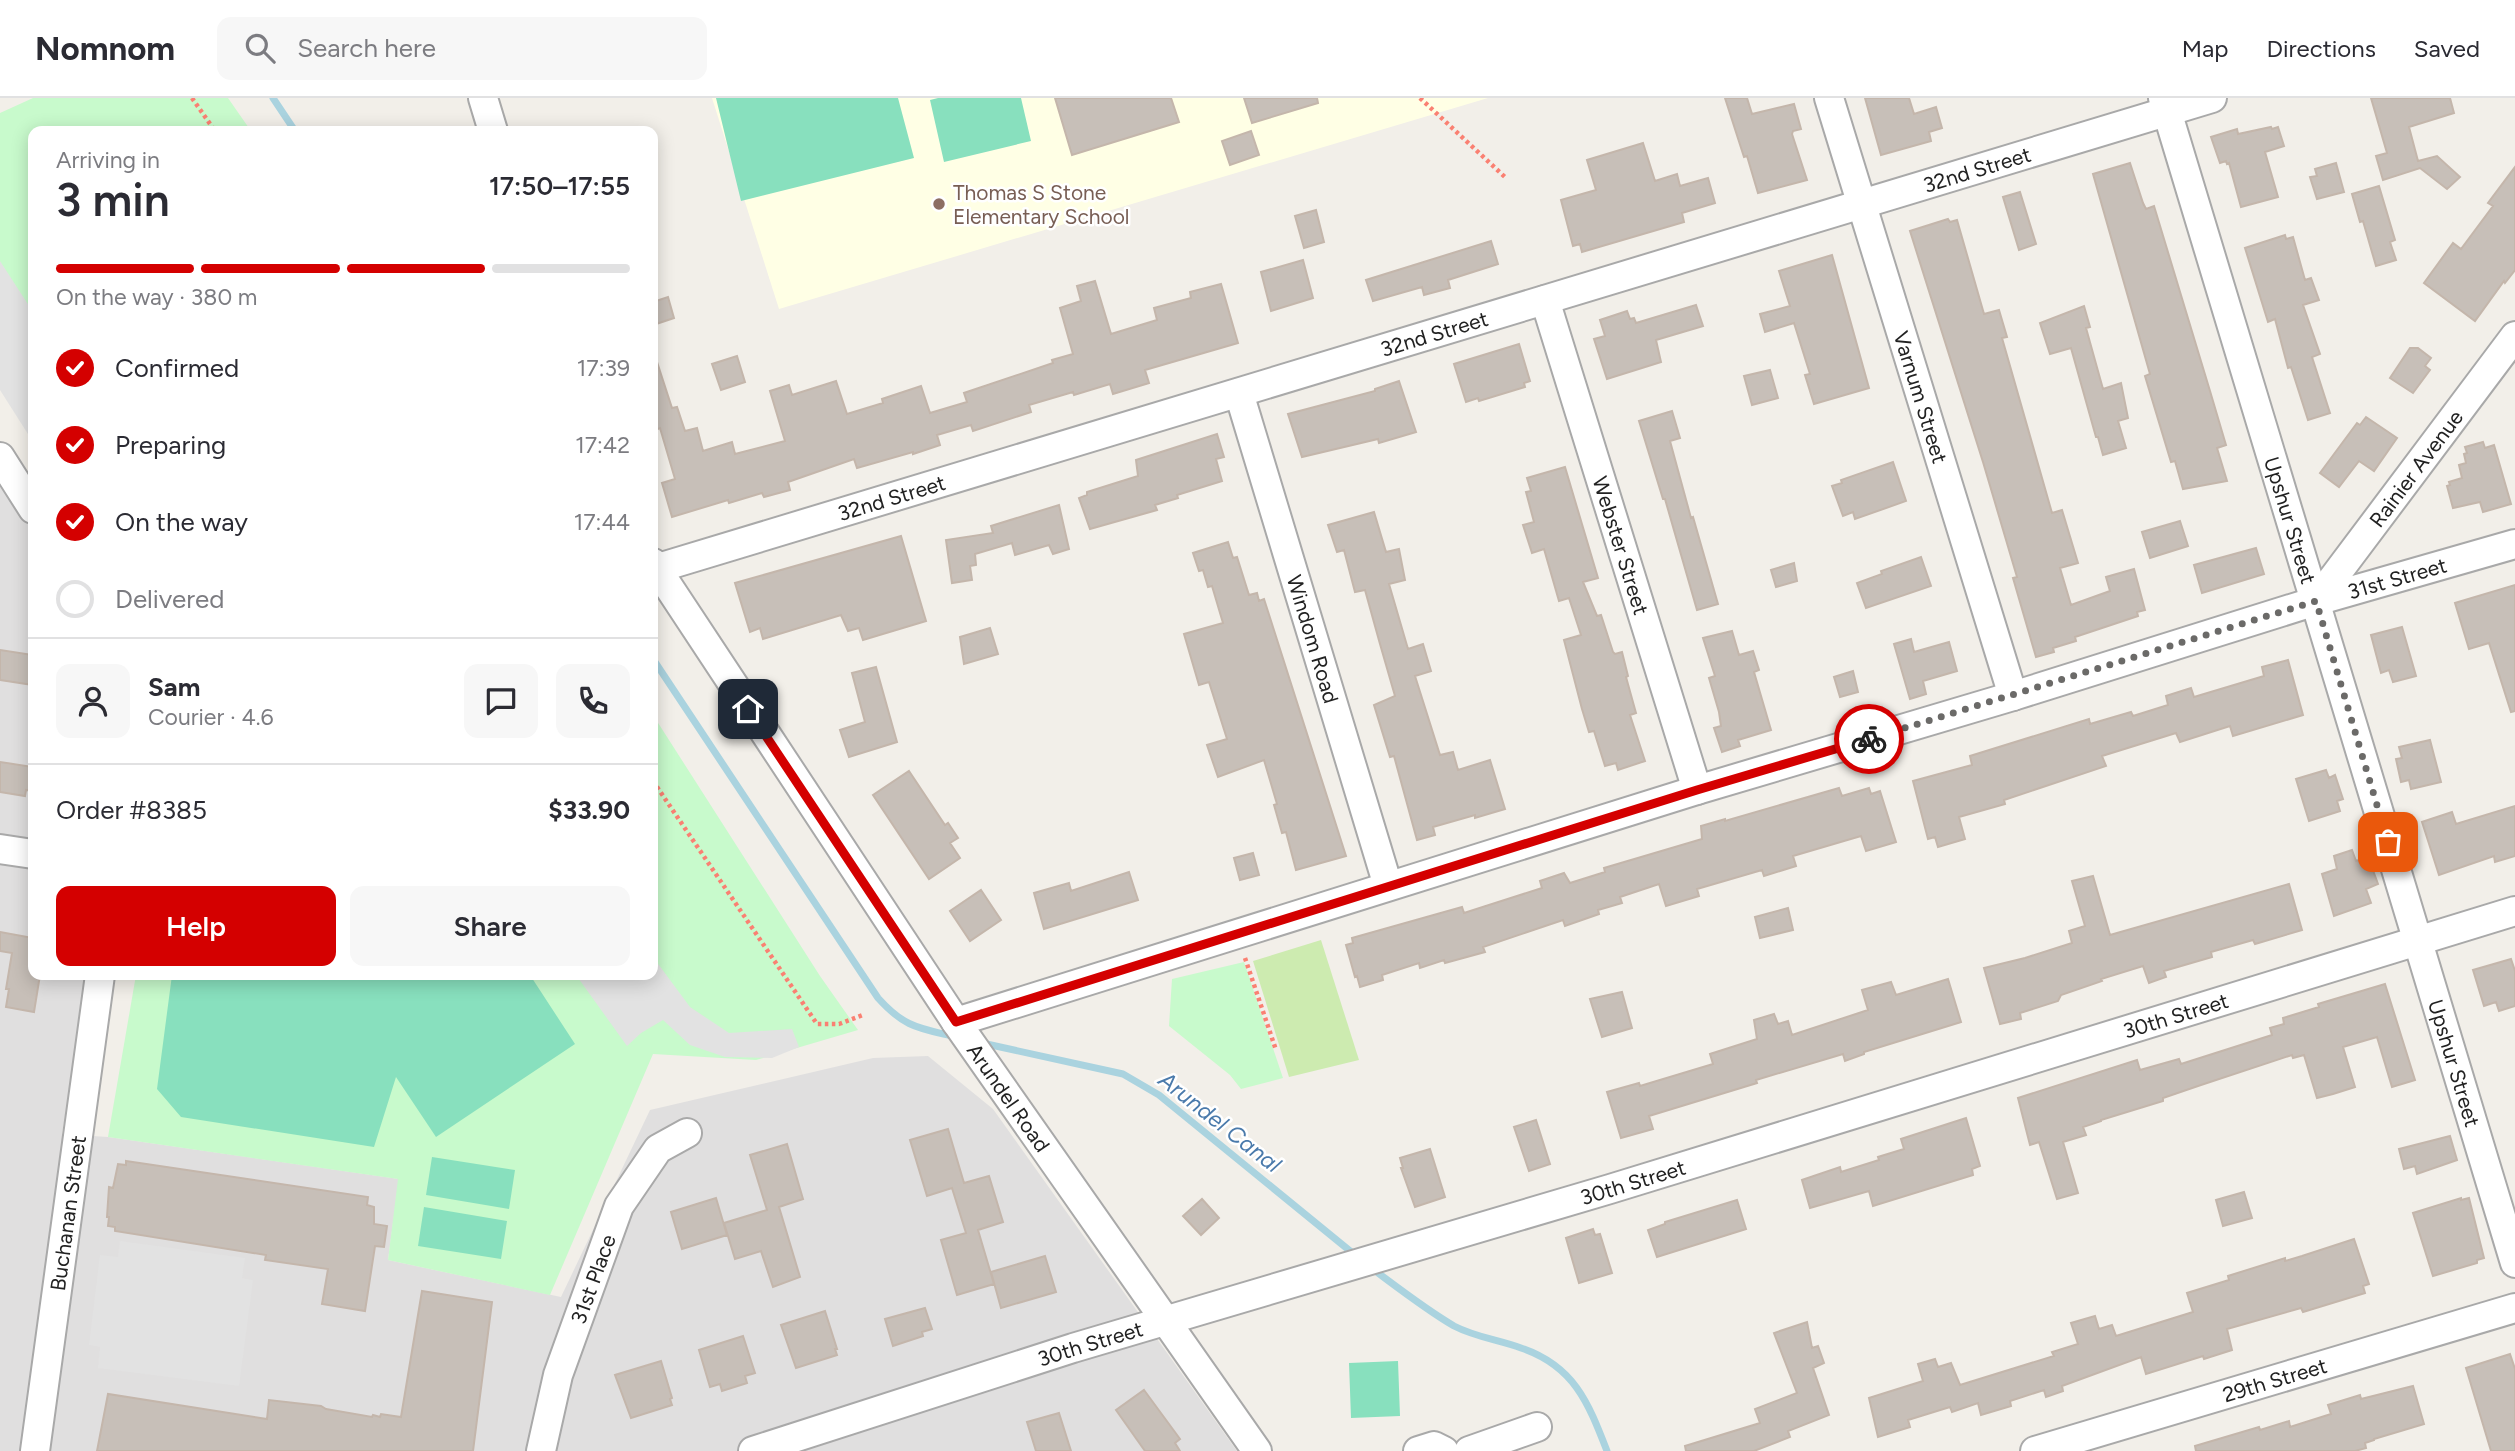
<!DOCTYPE html>
<meta charset="utf-8">
<style>
body{margin:0;font-family:Figtree,sans-serif;background:#f7f7f7;color:#2b2b33;height:100vh;display:flex;flex-direction:column;font-size:26px;white-space:nowrap}
*{box-sizing:border-box;margin:0}
p{font-size:23px;color:#7c7c81}
.icon{flex:none;width:38px;height:38px;fill:none;stroke:currentColor;stroke-width:2;stroke-linecap:round;stroke-linejoin:round}
.map{position:relative;flex:1;overflow:hidden}
.drawer{position:absolute;left:28px;top:28px;width:630px;height:854px;display:flex;flex-direction:column;background:#fff;border-radius:14px;box-shadow:0 4px 18px #0003}
.drawer>*{flex:none}
.pin{position:absolute;display:grid;place-items:center;width:60px;height:60px;color:#fff;margin:-30px;border-radius:14px;box-shadow:0 4px 10px #0006}
.courier{position:absolute;display:grid;place-items:center;width:70px;height:70px;margin:-35px;border:5px solid #d40000;border-radius:50%;background:#fff;color:#222;box-shadow:0 2px 9px #0007}
.overview em{font-style:normal;font-weight:600}
.overview div{display:flex;flex-direction:column-reverse}
.overview{display:flex;align-items:center;justify-content:space-between;height:119px;padding:0 28px}
h1{font-size:46px;font-weight:600;line-height:52px}
.bar{display:grid;grid-template-columns:repeat(4,1fr);gap:10px 7px;align-content:center;height:84px;padding:0 28px}
.bar i{height:9px;border-radius:5px;background:#e1e1e2}
.bar .selected{background:#d40000}
.bar p{grid-column:span 4}
.line{display:flex;align-items:center;gap:18px;padding:0 28px;border-top:2px solid #e1e1e2}
.line div{flex:1}
.round{display:grid;place-items:center;flex:none;width:74px;height:74px;border-radius:14px;background:#f7f7f7}
ol{padding:0 28px;list-style:none}
li{display:flex;align-items:center;gap:21px;height:77px}
li p{margin-inline-start:auto}
li .icon{padding:7px;border-radius:50%;background:#d40000;color:#fff;stroke-width:4}
li:last-child{color:#7c7c81}
li i{width:38px;height:38px;border:4px solid #e1e1e2;border-radius:50%}
.button{display:flex;gap:14px;margin-top:auto;padding:14px 28px}
.button a{flex:1;height:80px;border-radius:14px;background:#d40000;color:#fff;font-size:28px;font-weight:600;line-height:80px;text-align:center}
.button a+a{background:#f7f7f7;color:#2b2b33}
header{display:flex;align-items:center;gap:42px;box-sizing:border-box;height:98px;padding:0 35px;background:#fff;border-bottom:2px solid #e1e1e2}
header strong{font-size:33px}
nav{display:flex;gap:38px;margin-inline-start:auto;font-size:24px}
.search{width:490px;height:63px;background:#f7f7f7;display:flex;align-items:center;gap:18px;box-sizing:border-box;padding:0 24px;border-radius:14px;color:#7c7c81;font-size:26px}
.map>svg:first-child{display:block}
</style>
<header>
<strong>Nomnom</strong>
<div class="search"><svg class="icon" aria-label="search" viewBox="0 0 24 24"><circle cx="10" cy="10" r="6"/><path d="M15 15l6 6"/></svg>Search here</div>
<nav><a>Map</a><a>Directions</a><a>Saved</a></nav>
</header>
<div class="map">
<svg width="2515" height="1353" viewBox="0 0 2515 1353">
<rect width="100%" height="100%" fill="#f2efe9"/>
<path fill="#e0dfdf" d="M0,374L33,427V877H88L62,1036L108,1039L399,1081L388,1162L561,1199L650,1012L873,960L928,958L993,1011L1237,1353H0Z"/>
<path fill="#ffffe5" d="M712,0H1488L779,211Z"/>
<path fill="#cdebb0" d="M1321,842L1359,962L1289,979L1253,863Z"/>
<path fill="#c8facc" d="M33,0H228L251,33H33V331L0,277V15Z
M653,617L820,878L858,932L756,962L653,956L550,1197L388,1162L398,1081L108,1039L136,877H653Z
M1244,864L1283,980L1241,991L1230,977L1169,928L1172,881Z"/>
<path fill="#88e0be" d="M716,0H898L914,60L741,103Z
M938,0H1021L1031,43L944,64L930,2Z
M172,877H530L575,946L436,1039L396,979L374,1049L181,1019L157,991Z
M432,1059L515,1072L509,1111L426,1097Z
M424,1109L507,1123L501,1161L418,1148Z
M1398,1263L1400,1318L1351,1320L1349,1265Z"/>
<path fill="#e2e2e2" d="M0,163L33,214V344L0,292Z
M653,859L690,909L729,935L792,931L799,949L772,960L725,959L690,947L663,922L641,935L627,948L576,877H653Z
M120,1143L245,1160L242,1180L253,1182L239,1288L98,1270L100,1249L89,1247L100,1157L118,1159Z"/>
<g fill="none" stroke-linecap="round" stroke-linejoin="round">
<path stroke="#aad3df" stroke-width="7" d="M273,0L295,33
M653,561L878,900C905,930 919,930 956,939
M982,945L1123,976L1159,997L1355,1157
M1370,1169C1397,1189 1425,1211 1454,1228C1475,1239 1499,1242 1521,1250C1574,1268 1588,1304 1607,1353"/>
</g>
<path fill="#c7bfb8" stroke="#c4b6ab" stroke-width="2" d="M1055,0H1171L1179,24L1072,57Z
M1244,0H1317L1318,5L1252,25Z
M1725,0H1747L1752,16L1794,6L1801,31L1793,33L1792,36L1807,82L1758,95L1747,58L1744,59Z
M1865,0H1909L1914,16L1936,9L1942,30L1929,34L1931,43L1881,57Z
M2371,0H2450L2454,15L2409,29L2418,63L2437,58L2460,79L2447,91L2420,70L2383,82L2376,58L2387,55Z
M2271,29L2272,31L2278,29L2284,48L2265,54L2278,99L2241,109L2229,65L2227,66L2226,63L2220,65L2211,39L2237,31L2238,36Z
M1251,33L1259,57L1230,67L1222,43Z
M1643,45L1655,83L1677,76L1680,88L1708,80L1715,105L1682,115L1684,124L1582,154L1580,146L1573,148L1561,102L1596,92L1587,62Z
M2130,65L2143,105L2146,111L2154,108L2210,293L2226,347L2217,350L2227,383L2183,391L2175,363L2171,364L2145,278L2150,276L2093,76Z
M2336,65L2344,94L2317,101L2310,79L2317,78L2315,71Z
M2515,69V172L2505,185L2504,183L2475,223L2424,185L2453,145L2461,151L2493,108L2488,105Z
M2379,88L2395,142L2390,144L2396,162L2376,168L2363,123L2360,124L2352,96Z
M2020,94L2036,146L2019,152L2003,99Z
M1316,112L1324,144L1304,150L1295,118Z
M1948,121L1950,124L1957,122L1984,216L1999,212L2007,239L2002,240L2052,415L2062,412L2078,465L2060,470L2071,507L2110,493L2106,479L2134,471L2145,512L2137,514L2138,518L2075,539L2076,543L2053,550L2054,554L2036,559L2013,480L2017,479L1983,364L1910,133Z
M2285,137L2286,141L2293,139L2305,182L2311,180L2319,202L2303,207L2320,256L2312,259L2330,315L2308,322L2291,269L2288,270L2275,221L2268,224L2245,150Z
M1491,143L1498,166L1448,182L1450,190L1424,197L1422,189L1373,203L1366,182Z
M1832,157L1869,290L1814,306L1805,277L1810,276L1794,225L1765,234L1760,216L1790,208L1779,173Z
M1303,162L1313,200L1271,213L1261,174Z
M1095,183L1111,236L1157,222L1154,210L1191,200L1190,194L1221,186L1238,245L1145,272L1149,285L1113,296L1110,286L1074,297L1073,294L1029,307L1031,314L973,333L971,327L937,337L940,347L913,356V354L857,370L854,361L788,384L790,392L764,399L762,395L729,405L728,402L672,419L662,385L675,381L660,330L653,333V265L657,264L672,310L677,309L685,333L697,330L703,353L732,344L735,356L785,343L770,293L789,287L792,297L836,283L847,316L883,305L882,301L921,288L930,315L967,304L964,295L1053,265L1052,262L1073,256L1060,210L1081,203L1077,188Z
M668,199L674,220L653,227V204Z
M1696,207L1703,228L1656,242L1661,264L1607,281L1594,241L1605,238L1600,222L1627,213L1630,221L1634,220L1636,225Z
M2084,208L2090,229L2086,230L2103,291L2121,285L2128,320L2118,323L2126,350L2103,357L2098,339H2096L2071,250L2050,256L2040,225Z
M1519,246L1530,283L1524,285L1525,289L1479,303L1478,300L1466,304L1454,266Z
M2410,250H2418L2431,260L2425,268L2430,272L2413,295L2390,280Z
M737,258L745,284L721,292L712,266Z
M1770,272L1778,300L1752,307L1744,278Z
M1399,283L1416,334L1379,345L1378,341L1302,359L1288,316L1375,293V291Z
M1672,313L1680,340L1670,343L1691,420L1693,419L1718,506L1697,512L1665,401H1663L1639,323Z
M2366,319L2397,340L2374,373L2359,363L2339,389L2320,375L2357,325L2360,327Z
M1217,336L1224,359L1216,361L1222,383L1177,397L1178,400L1155,407L1157,412L1090,431L1079,400L1087,397V394L1138,378L1136,362Z
M2483,344L2485,350L2494,347L2511,406L2483,414L2480,404L2453,410L2447,388L2450,387L2449,384L2462,380L2459,367L2466,365L2464,356L2467,355L2465,349Z
M1893,364L1906,403L1855,421L1853,414L1843,418L1832,388L1842,385L1841,382Z
M1565,369L1598,480L1583,484L1597,518L1601,517L1613,554L1615,556L1622,554L1628,578L1626,579L1636,615L1630,617L1645,663L1618,672L1616,665L1605,668L1594,633L1589,634L1582,611L1564,542L1581,537L1569,500L1559,503L1544,451L1532,455L1523,427L1534,424L1526,394L1531,393L1527,380Z
M1059,407L1069,451L1053,456L1049,447L1015,457L1012,445L975,456L976,467L970,468L972,482L952,485L946,442L993,435L991,428Z
M1374,414L1386,454L1399,451L1405,482L1389,486L1408,551L1423,546L1431,573L1415,578L1440,657L1453,654L1458,672L1490,662L1505,711L1475,720V717L1433,729L1435,737L1417,742L1394,658L1390,659L1374,607L1395,598L1380,546L1365,492L1355,494L1344,452L1337,454L1328,427Z
M2180,423L2188,448L2150,460L2142,434Z
M901,438L926,523L863,542L859,530L848,533L841,517L763,541L760,530L750,534L735,485Z
M1228,444L1233,460L1237,459L1249,497L1257,495L1259,503L1264,501L1346,758L1296,772L1286,734L1282,735L1274,707L1277,706L1264,662L1218,679L1207,647L1227,641L1209,584L1199,587L1184,536L1223,525L1212,488L1208,489L1203,472L1199,473L1193,455Z
M2256,450L2264,476L2202,495L2194,467Z
M1921,459L1931,488L1866,510L1857,485L1882,476L1881,473Z
M1794,465L1797,483L1776,489L1771,472Z
M2515,487V613L2511,614L2489,545L2469,551L2455,505Z
M2402,529L2416,578L2393,584L2389,572L2381,575L2371,537Z
M990,530L998,556L964,566L960,539Z
M1732,533L1739,557L1753,553L1759,572L1754,574L1771,632L1738,642L1740,648L1722,654L1714,630L1721,628L1719,614L1709,580L1715,578L1703,540Z
M1911,541L1914,554L1949,544L1957,573L1923,583L1926,596L1910,601L1894,546Z
M0,552L33,557V587L0,582Z
M2288,562L2303,617L2233,638L2230,628L2180,644L2176,635L2102,658L2106,668L2004,702L2005,706L1959,719L1965,741L1938,749L1935,739L1928,741L1913,683L1972,667L1970,658L2089,621L2090,626L2131,614L2133,618L2168,607L2166,598L2191,590L2194,599L2264,578L2262,569Z
M876,569L897,644L849,659L840,632L865,624L852,575Z
M1853,573L1858,594L1840,599L1834,579Z
M2430,642L2441,684L2411,691L2409,682L2401,684L2396,661L2402,660L2399,649Z
M0,664L33,669V693L26,692L25,698L0,694Z
M2326,672L2329,680L2335,677L2343,701L2337,703L2340,713L2309,723L2296,681Z
M909,673L945,727L948,725L958,740L950,745L960,760L929,781L873,697Z
M1839,690L1842,698L1869,690L1871,696L1880,693L1896,744L1866,753L1861,738L1793,758L1796,768L1764,778L1762,772L1697,791L1699,798L1666,808L1659,786L1620,799L1622,805L1598,812L1599,816L1565,828L1563,822L1483,849L1485,854L1445,865L1444,862L1420,870L1419,865L1382,877L1383,882L1360,889L1357,878L1355,879L1346,847L1353,845L1352,840L1462,809L1464,815L1542,790L1540,783L1564,775L1570,785L1605,774L1604,770L1702,741L1701,728L1725,721V723Z
M2515,708V758L2495,764L2494,758L2439,777L2422,724L2452,714L2456,726Z
M2352,752L2356,763L2368,759L2378,786L2366,791L2371,805L2334,818L2322,776L2337,771L2334,758Z
M1253,755L1259,777L1240,782L1234,760Z
M1129,774L1138,802L1044,831L1034,795L1069,785L1071,793Z
M2093,778L2110,837L2289,786L2302,832L2255,846L2253,842L2211,854L2212,859L2164,873L2166,879L2149,885L2143,868L2101,881L2102,883L2061,897L2058,903L2020,915L2021,921L2000,926L1984,870L2025,860L2072,845L2069,833L2085,828L2072,783Z
M981,792L1001,822L970,843L950,813Z
M1788,810L1793,832L1760,840L1755,819Z
M0,834L33,840V877H40L34,914L6,909L9,891H6L12,855L0,853Z
M2511,861L2515,873V908L2499,913L2496,904L2484,908L2473,872Z
M1948,881L1961,924L1864,954V956L1845,963L1843,956L1756,982L1757,985L1649,1018L1653,1031L1621,1040L1607,994L1639,985L1640,988L1713,966L1710,956L1757,941L1754,922L1774,916L1778,926L1788,923L1792,937L1868,912L1862,892L1891,884L1896,897Z
M2385,886L2415,982L2392,989L2377,939L2343,949L2355,989L2333,996L2317,1000L2304,957L2293,960L2292,957L2201,987L2163,1000V1003L2101,1022V1023L2083,1029L2086,1037L2063,1044L2078,1095L2057,1101L2039,1044L2030,1047L2018,1000L2137,962L2140,972L2179,961L2181,966L2272,937L2270,930L2284,926L2283,920L2319,909L2318,906Z
M1622,894L1632,930L1602,939L1590,901Z
M1966,1020L1980,1068L1972,1071L1973,1077L1873,1108L1869,1093L1810,1110L1802,1082L1840,1069L1841,1074L1879,1062L1878,1059L1904,1051L1901,1041Z
M1536,1022L1550,1066L1529,1073L1514,1029Z
M948,1031L964,1085L989,1078L1003,1124L978,1132L994,1186L957,1197L941,1142L966,1135L952,1090L927,1098L910,1042Z
M2450,1038L2457,1062L2417,1076L2415,1068L2404,1071L2399,1051Z
M787,1046L803,1101L779,1109L800,1179L773,1189L761,1153L735,1161L724,1125L767,1112L750,1057Z
M1430,1051L1445,1099L1415,1109L1401,1070H1403L1400,1060Z
M126,1063L368,1099L367,1107L374,1109V1126L387,1128L384,1149L375,1148L365,1213L322,1206L328,1171L265,1162L266,1157L115,1133V1129L108,1128L109,1119H107L109,1089L113,1090L118,1066L126,1067Z
M2244,1094L2252,1120L2223,1128L2216,1102Z
M716,1100L727,1137L682,1151L671,1114Z
M2461,1100V1102L2469,1100L2484,1160L2477,1162V1165L2433,1178L2413,1115Z
M1202,1101L1219,1120L1201,1137L1183,1118Z
M1737,1102L1746,1131L1657,1159L1648,1132L1665,1126V1124Z
M1593,1131L1595,1137L1600,1136L1612,1175L1579,1185L1566,1140Z
M2354,1141L2369,1186L2363,1188L2365,1195L2303,1214L2301,1210L2227,1231L2232,1252L2204,1261L2203,1258L2146,1276L2141,1259L2062,1288L2063,1293L2046,1299L2044,1292L2010,1303L2011,1308L1981,1317L1978,1305L1952,1314L1950,1309L1908,1322L1910,1329L1878,1339L1869,1300L1923,1283L1918,1266L1935,1261L1938,1269L1951,1265L1960,1287L2054,1258L2052,1254L2078,1246L2071,1225L2095,1218L2099,1231L2112,1227L2116,1238L2193,1214L2187,1195L2229,1182L2228,1178L2285,1160V1163L2302,1158Z
M1045,1158L1056,1194L1001,1210L991,1174Z
M422,1193L492,1204L473,1353H97L108,1296L267,1321L269,1302L321,1308L326,1311L372,1319L373,1317L380,1319L381,1316L401,1319Z
M925,1210L932,1231L922,1234L923,1238L893,1248L885,1221Z
M825,1213L837,1251H835L837,1257L796,1270L781,1227Z
M1807,1224L1812,1250L1818,1248L1824,1265L1813,1270L1829,1317L1788,1333L1790,1339L1754,1353H1686L1685,1348L1760,1325L1755,1311L1797,1295L1774,1235Z
M743,1238L755,1275L745,1278L747,1285L722,1293L720,1286L710,1289L699,1252Z
M2510,1256L2515,1271V1353H2491L2466,1270Z
M661,1263L672,1300L670,1301L672,1307L631,1320L615,1277Z
M2413,1288L2424,1326L2374,1341V1342L2365,1345L2366,1350L2355,1353H2196L2195,1348L2259,1329L2260,1332L2289,1323L2290,1329L2331,1316L2328,1307L2360,1297L2361,1301Z
M1144,1292L1180,1341L1175,1345L1180,1353H1145L1116,1312Z
M1059,1315L1071,1353H1036L1027,1324Z"/>
<g fill="none" stroke-linecap="round" stroke-linejoin="round">
<g stroke="#a9a9a9" stroke-width="32">
<g id="minor">
<path d="M483,0L493,33"/>
<path id="s1" d="M1829,0L2013,598"/>
<path id="s2" d="M2163,0L2515,1165"/>
<path id="s3" d="M1545,202L1697,692"/>
<path id="s4" d="M1239,295L1388,788"/>
<path d="M0,359L33,411"/>
<path id="s5" d="M653,465L956,924L1257,1353"/>
<path id="s6" d="M655,471L2212,0"/>
<path id="s7" d="M2316,503L2515,238"/>
<path d="M0,751L33,756"/>
<path id="s8" d="M956,924L1697,692L2013,598L2316,503L2515,446"/>
<path id="s9" d="M35,1353L100,877"/>
<path id="s10" d="M541,1353L558,1277L619,1108L658,1051L687,1035"/>
<path id="s11" d="M753,1353L1073,1250L1610,1091L2515,813"/>
<path d="M1418,1353L1434,1348L1444,1353"/>
<path d="M1469,1353L1537,1329"/>
<path id="s12" d="M2035,1353L2515,1210"/>
</g>
</g>
<path stroke="#fa8072" stroke-width="4.5" stroke-dasharray="3.5 3.5" stroke-linecap="butt" d="M192,0L215,33
M1420,0L1506,80
M653,683L817,926H839L863,917
M1245,860L1276,952"/>
<use href="#minor" stroke="#fff" stroke-width="28"/>
</g>
<g fill="none" stroke-linecap="round" stroke-linejoin="round">
<path stroke="#6b6a68" stroke-width="7" stroke-dasharray="0 12.6" d="M1869,641L2316,503L2388,744"/>
<path stroke="#d40000" stroke-width="9" d="M748,611L956,924L1697,692L1869,641"/>
</g>
<circle fill="#8d6e63" stroke="#fff" stroke-width="2.5" cx="939" cy="106" r="7"/>
<g text-anchor="middle" dominant-baseline="central" stroke-width="5" stroke-linejoin="round" paint-order="stroke">
<g font-size="21" fill="#222" stroke="#fff">
<text stroke="none"><textPath href="#s6" startOffset="1381">32nd Street</textPath></text>
<text stroke="none"><textPath href="#s6" startOffset="814">32nd Street</textPath></text>
<text stroke="none"><textPath href="#s1" startOffset="313">Varnum Street</textPath></text>
<text stroke="none"><textPath href="#s7" startOffset="166">Rainier Avenue</textPath></text>
<text stroke="none"><textPath href="#s6" startOffset="247">32nd Street</textPath></text>
<text stroke="none"><textPath href="#s2" startOffset="441">Upshur Street</textPath></text>
<text stroke="none"><textPath href="#s3" startOffset="257">Webster Street</textPath></text>
<text stroke="none"><textPath href="#s8" startOffset="1508">31st Street</textPath></text>
<text stroke="none"><textPath href="#s4" startOffset="257">Windom Road</textPath></text>
<text stroke="none"><textPath href="#s11" startOffset="1488">30th Street</textPath></text>
<text stroke="none"><textPath href="#s2" startOffset="1008">Upshur Street</textPath></text>
<text stroke="none"><textPath href="#s5" startOffset="642">Arundel Road</textPath></text>
<text stroke="none"><textPath href="#s11" startOffset="920">30th Street</textPath></text>
<text stroke="none"><textPath href="#s9" startOffset="240">Buchanan Street</textPath></text>
<text stroke="none"><textPath href="#s10" startOffset="180">31st Place</textPath></text>
<text stroke="none"><textPath href="#s11" startOffset="354">30th Street</textPath></text>
<text stroke="none"><textPath href="#s12" startOffset="250">29th Street</textPath></text>
</g>
<g font-size="21" fill="#785e54" stroke="#fff" text-anchor="start">
<text x="953" y="94">Thomas S Stone<tspan x="953" dy="24">Elementary School</tspan></text>
</g>
<g font-size="23" font-style="italic" fill="#4a7aab" stroke="#fff">
<text transform="translate(1220 1024) rotate(38)">Arundel Canal</text>
</g>
</g>
</svg>
<div class="pin" style="left:2388px;top:744px;background:#ea580c"><svg class="icon" aria-label="bag" viewBox="0 0 24 24"><path d="M5 8h14l-1 12H6zM9 8a3 3 0 0 1 6 0"/></svg></div>
<div class="pin" style="left:748px;top:611px;background:#1f2937"><svg class="icon" aria-label="home" viewBox="0 0 24 24"><path d="M3 11l9-7 9 7M6 9v11h12V9"/></svg></div>
<div class="courier" style="left:1869px;top:641px"><svg class="icon" aria-label="bike" viewBox="0 0 24 24"><circle cx="6" cy="16" r="4"/><circle cx="18" cy="16" r="4"/><path d="M6 16l4-8h5l3 8M10 8l3 8H6M13 5h3"/></svg></div>
<section class="drawer">
<div class="overview"><div><h1>3 min</h1><p>Arriving in</p></div><em>17:50–17:55</em></div>
<div class="bar"><i class="selected"></i><i class="selected"></i><i class="selected"></i><i></i><p>On the way · 380 m</p></div>
<ol>
<li><svg class="icon" aria-label="check" viewBox="0 0 24 24"><path d="M5 12l5 5 9-10"/></svg>Confirmed<p>17:39</p></li>
<li><svg class="icon" aria-label="check" viewBox="0 0 24 24"><path d="M5 12l5 5 9-10"/></svg>Preparing<p>17:42</p></li>
<li><svg class="icon" aria-label="check" viewBox="0 0 24 24"><path d="M5 12l5 5 9-10"/></svg>On the way<p>17:44</p></li>
<li><i></i>Delivered</li>
</ol>
<div class="line" style="height:126px"><a class="round"><svg class="icon" aria-label="person" viewBox="0 0 24 24"><circle cx="12" cy="8" r="4"/><path d="M4 21q1-7 8-7t8 7"/></svg></a><div><b>Sam</b><p>Courier · 4.6</p></div><a class="round"><svg class="icon" aria-label="chat" viewBox="0 0 24 24"><path d="M4 5h16v11H9l-5 4z"/></svg></a><a class="round"><svg class="icon" aria-label="phone" viewBox="0 0 24 24"><path d="M5 4h4l2 5-3 2q2 4 5 5l2-3 5 2v4C11 20 4 13 5 4z"/></svg></a></div>
<div class="line" style="height:91px"><div>Order #8385</div><b>$33.90</b></div>
<div class="button"><a>Help</a><a>Share</a></div>
</section>
</div>
